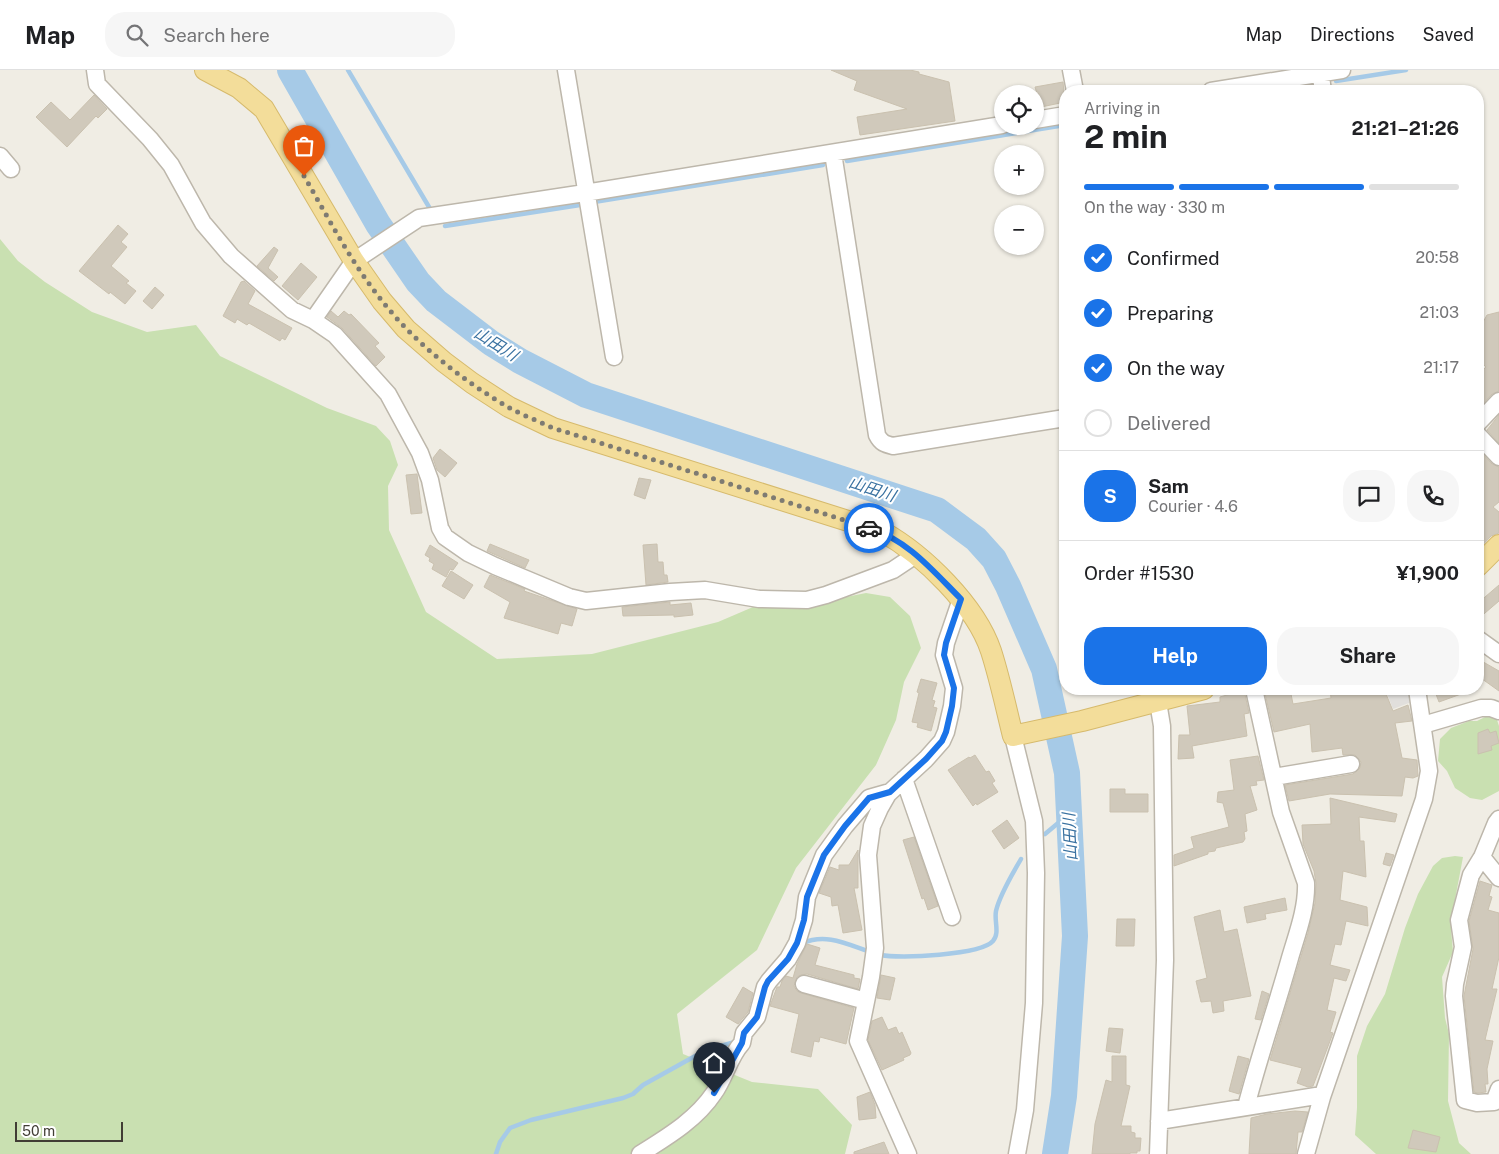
<!DOCTYPE html>
<meta charset="utf-8">
<style>
body{margin:0;font-family:"Public Sans","Noto Sans JP",sans-serif;background:#f6f6f6;color:#202124;height:100vh;display:flex;flex-direction:column;font-size:19px;white-space:nowrap}
*{box-sizing:border-box;margin:0}
p{font-size:16px;color:#757577}
.icon{flex:none;width:28px;height:28px;fill:none;stroke:currentColor;stroke-width:2;stroke-linecap:round;stroke-linejoin:round}
.map{position:relative;flex:1;overflow:hidden}
.side{position:absolute;left:1059px;top:15px;width:425px;height:610px;display:flex;flex-direction:column;background:#fff;border-radius:20px;box-shadow:0 1px 4px #0004}
.side>*{flex:none}
.tools{position:absolute;left:994px;top:15px;display:grid;gap:10px}
.tools a{display:grid;place-items:center;width:50px;height:50px;border-radius:50%;background:#fff;box-shadow:0 1px 4px #0004;font-size:25px}
.scale{position:absolute;left:15px;bottom:12px;width:108px;box-sizing:border-box;padding-left:5px;border:2px solid #413d35;border-top:0;font-size:14px;line-height:18px;white-space:nowrap;color:#413d35;-webkit-text-stroke:4px #fff;paint-order:stroke}
.pin{position:absolute;display:grid;place-items:center;width:42px;height:42px;color:#fff;margin:-51px -21px;border-radius:50% 50% 50% 0;rotate:-45deg;box-shadow:0 0 5px #0007}
.pin .icon{rotate:45deg}
.courier{position:absolute;display:grid;place-items:center;width:50px;height:50px;margin:-25px;border:4px solid #1a73e8;border-radius:50%;background:#fff;color:#222;box-shadow:0 1px 6px #0007}
.summary em{font-style:normal;font-weight:700}
.summary div{display:flex;flex-direction:column-reverse}
.summary{display:flex;align-items:center;justify-content:space-between;height:85px;padding:0 25px}
h1{font-size:32px;font-weight:700;line-height:38px}
.bar{display:grid;grid-template-columns:repeat(4,1fr);gap:8px 5px;align-content:center;height:60px;padding:0 25px}
.bar i{height:6px;border-radius:4px;background:#e0e0e0}
.bar .active{background:#1a73e8}
.bar p{grid-column:span 4}
.line{display:flex;align-items:center;gap:12px;padding:0 25px;border-top:1px solid #e0e0e0}
.line div{flex:1}
.round{display:grid;place-items:center;flex:none;width:52px;height:52px;border-radius:20px;background:#f6f6f6}
ol{padding:0 25px;list-style:none}
li{display:flex;align-items:center;gap:15px;height:55px}
li p{margin-inline-start:auto}
li .icon{padding:5px;border-radius:50%;background:#1a73e8;color:#fff;stroke-width:4}
li:last-child{color:#757577}
li i{width:28px;height:28px;border:2px solid #e0e0e0;border-radius:50%}
.primary-button{display:flex;gap:10px;margin-top:auto;padding:10px 25px}
.primary-button a{flex:1;height:58px;border-radius:20px;background:#1a73e8;color:#fff;font-size:20px;font-weight:700;line-height:58px;text-align:center}
.primary-button a+a{background:#f6f6f6;color:#202124}
header{display:flex;align-items:center;gap:30px;box-sizing:border-box;height:70px;padding:0 25px;background:#fff;border-bottom:1px solid #e0e0e0}
header strong{font-size:24px}
nav{display:flex;gap:28px;margin-inline-start:auto;font-size:18px}
.search{width:350px;height:45px;background:#f6f6f6;display:flex;align-items:center;gap:12px;box-sizing:border-box;padding:0 18px;border-radius:20px;color:#757577;font-size:19px}
.map>svg:first-child{display:block}
</style>
<header>
<strong>Map</strong>
<div class="search"><svg class="icon" aria-label="search" viewBox="0 0 24 24"><circle cx="10" cy="10" r="6"/><path d="M15 15l6 6"/></svg>Search here</div>
<nav><a>Map</a><a>Directions</a><a>Saved</a></nav>
</header>
<div class="map">
<svg width="1499" height="1084" viewBox="0 0 1499 1084">
<rect width="100%" height="100%" fill="#f0ede4"/>
<path fill="#c9e0b1" d="M0,169L18,191L45,212L92,242L147,262L196,255L220,286L327,338L376,356L390,371L398,395L388,416L389,460L426,542L497,589L592,584L718,552L753,537L801,536L866,523L890,527L910,546L921,578L904,612L896,650L876,695L796,798L757,880L677,944L683,984L752,1012L818,1019L852,1055L845,1084H0Z
M1487,646L1497,650L1499,656V721L1482,730L1470,728L1455,718L1447,701L1438,691L1440,669L1451,658L1469,651H1477Z
M1455,786L1463,787L1454,835L1451,859L1453,882L1442,907L1445,948L1449,964L1448,1031L1459,1073L1471,1084H1376L1355,1065L1357,1038V986L1367,956L1385,924L1405,858L1418,824L1433,796L1442,788Z"/>
<path fill="#e1dfdc" d="M1385,619H1412L1414,631L1393,639Z"/>
<g fill="none" stroke-linecap="round" stroke-linejoin="round">
<path stroke="#a6cae7" stroke-width="4.5" d="M348,0L429,137
M1336,11L1406,0
M1275,21L1310,15
M847,91L1065,55
M594,132L823,95
M445,156L580,135
M1045,764L1069,744
M803,873C830,861 855,879 881,885C899,889 981,885 993,871C1000,863 994,851 996,841C1000,824 1012,805 1021,789
M496,1084L500,1072L510,1058L531,1050L623,1028L633,1024L643,1015L706,980L735,972"/>
<path stroke="#a6cae7" stroke-width="26" d="M290,0L378,154L418,212L436,231L491,273L520,291L586,325L937,440L976,469L994,489L1008,516L1044,599L1067,703L1075,866L1064,1026L1055,1084"/>
</g>
<path fill="#d0c9bb" stroke="#cac1af" d="M831,0H910L919,2V4L949,12L955,51L860,65L857,47L907,39L854,20L857,11Z
M1063,12L1065,32L1041,37L1035,17Z
M94,25L107,39L98,48L96,46L67,77L36,47L51,32L70,50Z
M118,155L128,164L121,172L127,177L111,196L129,211L126,213L136,221L125,234L110,222L109,224L79,201Z
M274,177L278,180L268,198L278,207L274,211L257,196Z
M301,193L317,207L298,230L282,216Z
M244,211L255,221L248,234L292,258L285,270L282,268L280,271L249,253L247,255L237,249L235,253L223,246L241,212Z
M155,217L164,225L152,239L143,231Z
M331,241L338,247L344,241L349,245L351,244L379,273L375,276L385,287L376,296L342,258L327,247Z
M1499,242V321L1492,324L1479,338L1478,305L1486,297L1478,289V254H1482L1487,245Z
M1499,345V373L1487,360Z
M440,379L457,393L445,407L437,400L433,388Z
M1478,379L1492,394L1499,397V432L1493,437L1499,442V463L1491,466L1478,480Z
M417,404L422,443L411,444L406,405Z
M639,408L651,410L645,429L634,425Z
M490,474L529,490L525,498L487,481Z
M657,474L658,492H663L664,505H667L668,512L646,515L643,475Z
M430,475L458,493L453,500L450,499L446,507L432,499L434,494L429,491L430,488L425,485Z
M451,501L473,515L464,529L442,516Z
M490,505L525,519L524,521L577,539L572,556L561,553L558,564L504,548L510,532L484,517Z
M1499,515V531L1478,549V533Z
M670,532V535L691,533L693,545L674,547V545L623,546L622,537Z
M1478,589L1499,601V621L1478,606Z
M921,609L937,613L932,630L935,631L933,637L937,638L931,661L917,657L918,653L912,652L919,623L917,622Z
M1264,619H1290L1293,634L1331,628L1330,619H1384L1393,641L1408,635L1412,651L1395,653L1402,688L1417,690L1418,706L1413,708L1405,707L1402,726L1330,724L1289,731L1285,715L1353,704L1360,698L1361,692L1355,685H1343L1342,678L1312,682L1310,654L1274,662Z
M1434,619H1472V620L1439,632Z
M1244,620L1249,643L1244,644L1247,666L1192,676L1194,688L1178,689L1179,665H1190L1187,636L1220,632V627Z
M1488,659L1490,663L1496,661L1499,673L1491,676L1492,680L1478,684V663Z
M975,685L986,702L989,701L995,711L992,713L998,722L977,735L976,733L973,736L948,700L969,687L970,688Z
M1258,686L1264,710L1256,711L1257,715L1250,716L1257,740L1245,744L1247,761L1244,762L1245,769L1243,772L1216,778L1215,781L1208,782V784L1174,796V785L1194,778L1191,767L1229,757L1223,733L1217,732L1218,722L1234,720L1230,690Z
M1110,719H1125V724H1148V742H1110Z
M1330,728L1397,744L1395,752L1359,747L1360,771H1364L1366,807L1343,801L1340,830L1367,837L1368,856L1346,851L1341,875L1335,874L1330,895L1350,900L1346,911L1334,908L1327,940L1336,942L1330,962L1333,963L1313,1016L1308,1017L1297,1013L1302,998L1270,990L1308,863L1315,833L1316,813L1314,801L1303,774L1302,755L1331,754Z
M1007,750L1019,768L1004,779L992,761Z
M914,767L938,836L928,840L924,828L922,829L903,770Z
M858,780V818H854L862,860L843,863L838,835L832,836L831,827L819,823L830,797L839,800V795H849Z
M1386,783L1394,785L1390,796L1383,794Z
M1480,811L1492,815L1489,826L1492,827L1488,840L1499,843V887L1492,919H1497L1485,970L1493,971L1487,999L1488,1014H1485L1486,1022L1478,1023L1474,1022L1464,926L1473,879L1469,851Z
M1285,828L1287,840L1265,844L1266,849L1247,853L1244,837Z
M1220,840L1224,862L1237,859L1251,926L1223,931L1224,941L1213,943L1211,931L1201,932L1196,911L1207,908L1194,847Z
M1117,849H1135L1134,876H1116Z
M807,874L820,878L815,895L854,905V908L860,909L858,919L807,904L801,905L797,907L794,916L797,921L801,923L854,938L846,974L820,967L819,972L814,971L811,987L791,982L799,944L770,936L777,917H780L782,911L786,906L793,908L797,894Z
M881,905L895,908L890,930L877,928Z
M743,917L753,923L748,942L738,954L726,947Z
M1262,921L1269,924L1261,950L1255,949Z
M882,947L888,960L896,957L899,964L902,962L911,983L910,985L903,988L904,990L882,1000L868,970L872,951Z
M1109,958L1123,959L1120,983L1106,981Z
M1112,986H1126V1015L1130,1016L1121,1056H1131V1062L1135,1063V1068H1141L1140,1081H1137V1083H1130V1084H1092L1095,1054L1106,1010L1112,1012Z
M1238,986L1249,989L1239,1024L1229,1021Z
M870,1022L875,1035L876,1048L859,1050L857,1027Z
M1295,1041L1308,1042L1302,1062H1298L1296,1084H1249L1251,1048L1267,1044Z
M1413,1060L1440,1067L1436,1082L1408,1078Z
M884,1072L889,1084H854V1082Z"/>
<g fill="none" stroke-linecap="round" stroke-linejoin="round">
<g stroke="#bdb7ab" stroke-width="19">
<path id="minor" d="M95,0L97,14L150,69L171,95L203,153L231,186L292,240L313,250L335,265L388,324L420,383L430,410L440,458L445,467L468,483L495,496L569,527L586,531L670,522L705,520L759,529L807,530L826,525L893,500L917,484
M566,0L614,287
M1071,0L1075,21
M1320,0L1323,21
M1211,21L1342,0
M1035,50L1065,45
M833,83L877,365C881,373 885,374 893,376L1065,348
M0,86L11,99
M313,250L354,191L419,148L585,123L1002,55
M1478,353L1499,331
M1478,365L1499,387
M1478,569L1499,584
M1158,632L1162,656L1165,890L1158,1084
M1423,655L1481,638H1491L1499,641
M1013,666L1034,751L1036,803L1034,933L1025,1040L1017,1084
M1274,707L1351,694
M904,709L952,847
M1499,749L1496,753L1482,787L1471,805L1459,850L1463,877L1455,914L1454,926L1465,1030L1477,1033L1494,1032L1499,1019
M1482,787L1499,808
M804,914L866,931
M1246,1037C1259,987 1276,938 1290,888C1297,864 1307,838 1306,813L1281,742L1254,619
M1159,1051L1316,1026L1322,1027
M640,1084C667,1067 696,1050 714,1023C725,1008 729,987 742,973L744,963L757,947L765,917L769,911L788,889L797,873L804,850L807,827L824,785L845,756L869,728L890,722
M908,1084L858,971L871,907L875,878L868,785L872,756L880,738L888,724L926,689L942,671L946,662L952,636L954,618L944,585L946,573L961,529
M1306,1084L1322,1027L1424,729L1429,701L1417,619"/>
</g>
<g stroke="#d6ba6c" stroke-width="22">
<path id="major" d="M205,0L239,18L264,39L354,191L382,231L406,259L444,292L472,313L509,337L553,358L883,462C924,485 976,536 991,581C1000,609 1006,638 1013,666L1082,651L1204,619
M1478,496L1499,475"/>
</g>
<use href="#minor" stroke="#fff" stroke-width="16"/>
<use href="#major" stroke="#f3dd9a" stroke-width="20"/>
</g>
<g fill="none" stroke-linecap="round" stroke-linejoin="round">
<path stroke="#7e7b72" stroke-width="5" stroke-dasharray="0 9" d="M304,106C329,149 352,194 383,232C416,274 462,310 508,337C522,345 538,351 553,358L869,458"/>
<path stroke="#1a73e8" stroke-width="6" d="M714,1023L742,973L744,963L757,947L765,917L768,911L788,889L797,873L804,850L807,827L824,785L845,756L869,728L890,722L926,689L942,671L946,662L952,636L954,618L944,585L946,573L961,529C933,501 908,470 869,458"/>
</g>
<g text-anchor="middle" dominant-baseline="central" stroke-width="4" stroke-linejoin="round" paint-order="stroke">
<g font-size="16" font-style="italic" fill="#3a72a1" stroke="#fff">
<text transform="translate(496 274) rotate(32)">山田川</text>
<text transform="translate(872 419) rotate(18)">山田川</text>
<text transform="translate(1070 767) rotate(-93)">山田川</text>
</g>
</g>
</svg>
<div class="tools">
<a><svg class="icon" aria-label="locate" viewBox="0 0 24 24"><circle cx="12" cy="12" r="6"/><path d="M12 2v4M12 18v4M2 12h4M18 12h4"/></svg></a>
<a>+</a>
<a>−</a>
</div>
<div class="scale">50 m</div>
<div class="pin" style="left:304px;top:106px;background:#ea580c"><svg class="icon" aria-label="bag" viewBox="0 0 24 24"><path d="M5 8h14l-1 12H6zM9 8a3 3 0 0 1 6 0"/></svg></div>
<div class="pin" style="left:714px;top:1023px;background:#1f2937"><svg class="icon" aria-label="home" viewBox="0 0 24 24"><path d="M3 11l9-7 9 7M6 9v11h12V9"/></svg></div>
<div class="courier" style="left:869px;top:458px"><svg class="icon" aria-label="car" viewBox="0 0 24 24"><path d="M5 17H2v-5l4-1 3-4h7l3 4 3 1v5h-3M9 17h6M6 11h13"/><circle cx="7" cy="17" r="2"/><circle cx="17" cy="17" r="2"/></svg></div>
<section class="side">
<div class="summary"><div><h1>2 min</h1><p>Arriving in</p></div><em>21:21–21:26</em></div>
<div class="bar"><i class="active"></i><i class="active"></i><i class="active"></i><i></i><p>On the way · 330 m</p></div>
<ol>
<li><svg class="icon" aria-label="check" viewBox="0 0 24 24"><path d="M5 12l5 5 9-10"/></svg>Confirmed<p>20:58</p></li>
<li><svg class="icon" aria-label="check" viewBox="0 0 24 24"><path d="M5 12l5 5 9-10"/></svg>Preparing<p>21:03</p></li>
<li><svg class="icon" aria-label="check" viewBox="0 0 24 24"><path d="M5 12l5 5 9-10"/></svg>On the way<p>21:17</p></li>
<li><i></i>Delivered</li>
</ol>
<div class="line" style="height:90px"><b class="round" style="background:#1a73e8;color:#fff">S</b><div><b>Sam</b><p>Courier · 4.6</p></div><a class="round"><svg class="icon" aria-label="chat" viewBox="0 0 24 24"><path d="M4 5h16v11H9l-5 4z"/></svg></a><a class="round"><svg class="icon" aria-label="phone" viewBox="0 0 24 24"><path d="M5 4h4l2 5-3 2q2 4 5 5l2-3 5 2v4C11 20 4 13 5 4z"/></svg></a></div>
<div class="line" style="height:65px"><div>Order #1530</div><b>¥1,900</b></div>
<div class="primary-button"><a>Help</a><a>Share</a></div>
</section>
</div>
